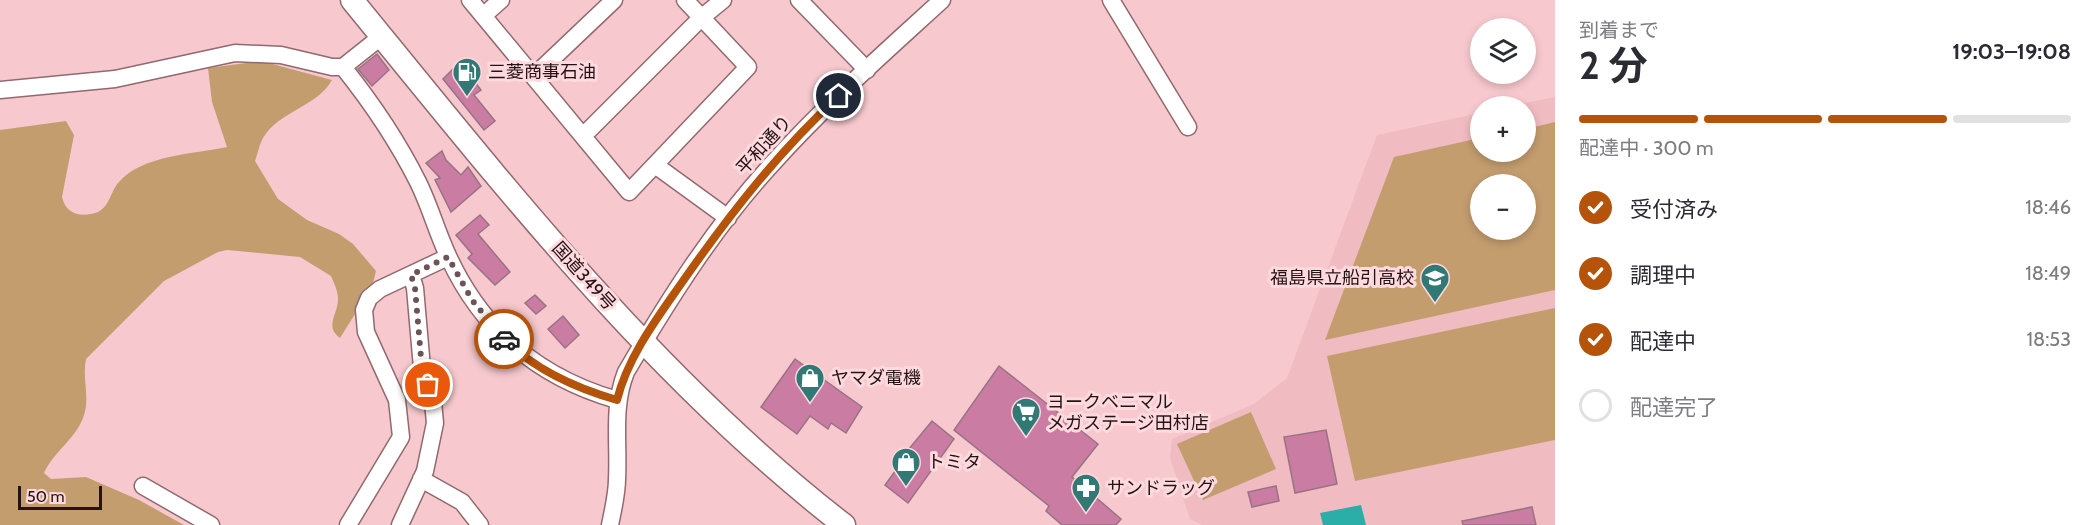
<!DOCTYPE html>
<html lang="ja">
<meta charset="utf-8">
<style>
body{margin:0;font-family:Cabin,"Noto Sans JP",sans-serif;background:#f7f7f7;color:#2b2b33;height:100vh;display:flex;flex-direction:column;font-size:22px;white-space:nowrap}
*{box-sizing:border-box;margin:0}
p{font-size:20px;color:#7c7c81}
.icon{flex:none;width:33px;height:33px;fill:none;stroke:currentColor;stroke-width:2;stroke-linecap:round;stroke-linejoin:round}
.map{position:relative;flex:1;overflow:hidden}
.panel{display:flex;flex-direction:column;background:#fff;width:540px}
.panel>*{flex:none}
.tools{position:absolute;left:1470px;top:18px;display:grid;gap:12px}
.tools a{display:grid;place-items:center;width:66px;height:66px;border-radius:50%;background:#fff;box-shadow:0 3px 9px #0003;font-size:30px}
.scale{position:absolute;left:18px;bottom:15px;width:84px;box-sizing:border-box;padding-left:6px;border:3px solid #231315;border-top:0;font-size:16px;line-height:21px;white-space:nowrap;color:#231315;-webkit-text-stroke:4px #fed9dd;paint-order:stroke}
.pin{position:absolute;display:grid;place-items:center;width:51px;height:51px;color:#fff;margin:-26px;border:3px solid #fff;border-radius:50%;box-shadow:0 2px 6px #0007}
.courier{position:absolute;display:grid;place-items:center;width:60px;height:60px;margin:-30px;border:4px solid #b45309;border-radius:50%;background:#fff;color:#222;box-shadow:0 2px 8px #0007}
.headline em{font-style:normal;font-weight:700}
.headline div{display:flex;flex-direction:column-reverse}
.headline{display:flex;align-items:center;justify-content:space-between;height:102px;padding:0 24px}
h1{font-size:39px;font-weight:700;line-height:45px}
.bar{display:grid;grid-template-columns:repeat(4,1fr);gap:9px 6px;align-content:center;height:72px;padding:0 24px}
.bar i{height:8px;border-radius:4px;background:#e1e1e2}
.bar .active{background:#b45309}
.bar p{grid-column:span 4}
ol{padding:0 24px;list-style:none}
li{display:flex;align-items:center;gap:18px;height:66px}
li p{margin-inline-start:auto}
li .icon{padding:6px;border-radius:50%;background:#b45309;color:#fff;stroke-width:4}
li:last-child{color:#7c7c81}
li i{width:33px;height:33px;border:3px solid #e1e1e2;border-radius:50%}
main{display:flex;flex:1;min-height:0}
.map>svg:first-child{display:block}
</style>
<main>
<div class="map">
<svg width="1555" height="525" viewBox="0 0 1555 525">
<rect width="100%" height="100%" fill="#f7c9ce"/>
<path fill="#f0bbc1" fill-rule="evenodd" d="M1555,97V525H1202L1190,519L1170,458L1172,439L1254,404L1287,378L1377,135L1480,113V152H1526V106H1509ZM1480,184H1526V230H1480Z"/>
<path fill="#c49d6f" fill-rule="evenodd" d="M261,61L332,80C317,107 279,111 263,138C259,145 258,153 255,161L278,199L307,220L339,234L353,244L376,271L372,287L340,338C324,326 338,315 338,299C338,291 334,283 331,276L300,257L227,250L218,252L164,281L86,359C82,378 90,397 84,415C77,438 54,451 44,473L51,479L86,477L139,500L184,525H0V130L66,121L74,135L62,197C66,215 82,218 98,212C110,206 111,190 119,182C142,155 194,154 227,147L212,102L208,68Z
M1555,122V290L1325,340L1394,157L1480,138V152H1526V129ZM1526,184V230H1480V184Z
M1555,308V440L1355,481L1327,356Z
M1251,412L1276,469L1203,500L1177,444Z"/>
<path fill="#2caea8" d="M1361,505L1366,525H1323L1320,513Z"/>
<path fill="#cb7ca2" stroke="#987384" stroke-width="1.5" d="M377,54L389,70L372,86L358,69Z
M456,66L463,76L467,71L481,90L474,95L495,121L484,130L443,79Z
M442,151L446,160L461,175L468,167L481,186L451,212L435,180L440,178L426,163Z
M480,215L489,225L478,234L510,272L495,285L468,258L472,254L456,235Z
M535,295L546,306L536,314L525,303Z
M563,316L579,335L565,348L548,329Z
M795,359L862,407L846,433L831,423L828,429L810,416L797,434L761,407Z
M999,366L1098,444L1072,477L1121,519L1116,525H1062L1046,511L1049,506L954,430Z
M932,421L954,439L908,503L885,485L901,463L899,461Z
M1326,430L1337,484L1295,493L1284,437Z
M1276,486L1279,501L1252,507L1248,492Z
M1532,507L1536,525H1463L1462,521Z"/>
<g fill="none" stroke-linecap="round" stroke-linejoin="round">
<g stroke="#91696e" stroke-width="19">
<path id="minor" d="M470,0L629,192L748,67L685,0
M799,0L867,70
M1111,0L1188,127
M483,16L501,0
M343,67C371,102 398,142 418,182C430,206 437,233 449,258C483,331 540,378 617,400
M534,76L614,0
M0,90L115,79L235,53L281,55L332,67H343L382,36
M583,136L701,18L723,0
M655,165L728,218
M421,479L462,502L480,525
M143,486L211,525
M348,525L401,437L397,400L366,332L364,310L369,298L380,289L448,257
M400,525L425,471L435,423L433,402L422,368L415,288L411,275
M610,525C613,510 617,494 617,479C619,442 612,407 626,372C669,299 715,226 772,164C825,105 884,53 942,0"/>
</g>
<g stroke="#91696e" stroke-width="25">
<path id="highway" d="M352,0C504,186 653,377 844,525"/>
</g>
<use href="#minor" stroke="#fff" stroke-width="16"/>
<use href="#highway" stroke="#fff" stroke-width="22"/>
</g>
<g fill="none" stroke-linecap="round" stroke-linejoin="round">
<path stroke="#6d5356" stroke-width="6" stroke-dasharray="0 10.8" d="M428,385L422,369L415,288L411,275L448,257L472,300L504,339"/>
<path stroke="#b45309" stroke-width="8" d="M504,339C535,370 575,388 617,400C628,356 658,317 683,281C730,214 779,151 839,96"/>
</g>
<defs>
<g id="fuel-pin" transform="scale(1.5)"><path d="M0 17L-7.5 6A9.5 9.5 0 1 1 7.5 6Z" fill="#317975" stroke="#fed9dd"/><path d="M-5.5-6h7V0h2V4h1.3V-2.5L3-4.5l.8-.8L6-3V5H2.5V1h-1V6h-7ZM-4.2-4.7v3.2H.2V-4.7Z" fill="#fff"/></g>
<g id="school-pin" transform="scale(1.5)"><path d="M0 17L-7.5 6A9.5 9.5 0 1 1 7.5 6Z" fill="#317975" stroke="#fed9dd"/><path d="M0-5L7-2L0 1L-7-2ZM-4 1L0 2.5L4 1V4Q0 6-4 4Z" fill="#fff"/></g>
<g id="shop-pin" transform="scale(1.5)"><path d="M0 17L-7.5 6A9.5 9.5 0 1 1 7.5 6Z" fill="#317975" stroke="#fed9dd"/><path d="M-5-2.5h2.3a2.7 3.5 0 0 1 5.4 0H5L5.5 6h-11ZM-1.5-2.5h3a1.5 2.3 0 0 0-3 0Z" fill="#fff"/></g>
<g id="supermarket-pin" transform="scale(1.5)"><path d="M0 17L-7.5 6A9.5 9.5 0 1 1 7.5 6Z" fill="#317975" stroke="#fed9dd"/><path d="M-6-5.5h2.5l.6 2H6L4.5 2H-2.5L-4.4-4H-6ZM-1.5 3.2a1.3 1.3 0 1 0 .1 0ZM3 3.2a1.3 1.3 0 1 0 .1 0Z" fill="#fff"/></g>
<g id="pharmacy-pin" transform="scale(1.5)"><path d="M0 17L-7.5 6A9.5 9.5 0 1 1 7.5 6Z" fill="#317975" stroke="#fed9dd"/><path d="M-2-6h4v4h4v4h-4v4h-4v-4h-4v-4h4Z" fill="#fff"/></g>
</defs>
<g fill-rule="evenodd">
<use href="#fuel-pin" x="467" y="72"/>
<use href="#school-pin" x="1435" y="278"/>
<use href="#shop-pin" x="810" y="378"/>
<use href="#supermarket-pin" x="1026" y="412"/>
<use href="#shop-pin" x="906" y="462"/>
<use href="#pharmacy-pin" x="1086" y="488"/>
</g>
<g text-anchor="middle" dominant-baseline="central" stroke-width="6" stroke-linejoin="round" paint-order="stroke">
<g font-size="18" fill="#231315" stroke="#fed9dd" text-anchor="start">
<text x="488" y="72">三菱商事石油</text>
<text x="1414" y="278" text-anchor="end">福島県立船引高校</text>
<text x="831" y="378">ヤマダ電機</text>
<text x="1047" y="402">ヨークベニマル<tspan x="1047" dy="21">メガステージ田村店</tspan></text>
<text x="927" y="462">トミタ</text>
<text x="1107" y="488">サンドラッグ</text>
</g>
<g font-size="18" fill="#231315" stroke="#fed9dd">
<text transform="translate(764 145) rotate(-48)">平和通り</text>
<text transform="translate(584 276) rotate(48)">国道349号</text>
</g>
</g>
</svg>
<div class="tools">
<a><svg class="icon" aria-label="layers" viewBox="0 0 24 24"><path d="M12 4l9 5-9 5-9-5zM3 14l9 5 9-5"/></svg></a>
<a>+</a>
<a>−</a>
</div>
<div class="scale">50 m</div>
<div class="pin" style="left:428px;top:385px;background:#ea580c"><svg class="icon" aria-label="bag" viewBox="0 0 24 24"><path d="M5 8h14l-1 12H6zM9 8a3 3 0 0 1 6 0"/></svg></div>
<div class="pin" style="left:839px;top:96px;background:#1f2937"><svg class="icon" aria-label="home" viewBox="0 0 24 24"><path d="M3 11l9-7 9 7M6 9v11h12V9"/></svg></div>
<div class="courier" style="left:504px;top:339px"><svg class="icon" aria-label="car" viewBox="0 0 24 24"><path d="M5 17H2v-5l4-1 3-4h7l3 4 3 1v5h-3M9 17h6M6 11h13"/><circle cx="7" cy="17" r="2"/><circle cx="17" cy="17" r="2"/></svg></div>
</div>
<section class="panel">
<div class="headline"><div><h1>2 分</h1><p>到着まで</p></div><em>19:03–19:08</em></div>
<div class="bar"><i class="active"></i><i class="active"></i><i class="active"></i><i></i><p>配達中 · 300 m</p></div>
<ol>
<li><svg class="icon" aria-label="check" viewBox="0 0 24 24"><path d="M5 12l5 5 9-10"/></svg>受付済み<p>18:46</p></li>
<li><svg class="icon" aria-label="check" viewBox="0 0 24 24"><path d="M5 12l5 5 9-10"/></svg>調理中<p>18:49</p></li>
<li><svg class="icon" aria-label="check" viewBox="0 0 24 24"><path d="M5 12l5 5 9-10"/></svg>配達中<p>18:53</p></li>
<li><i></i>配達完了</li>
</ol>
</section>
</main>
